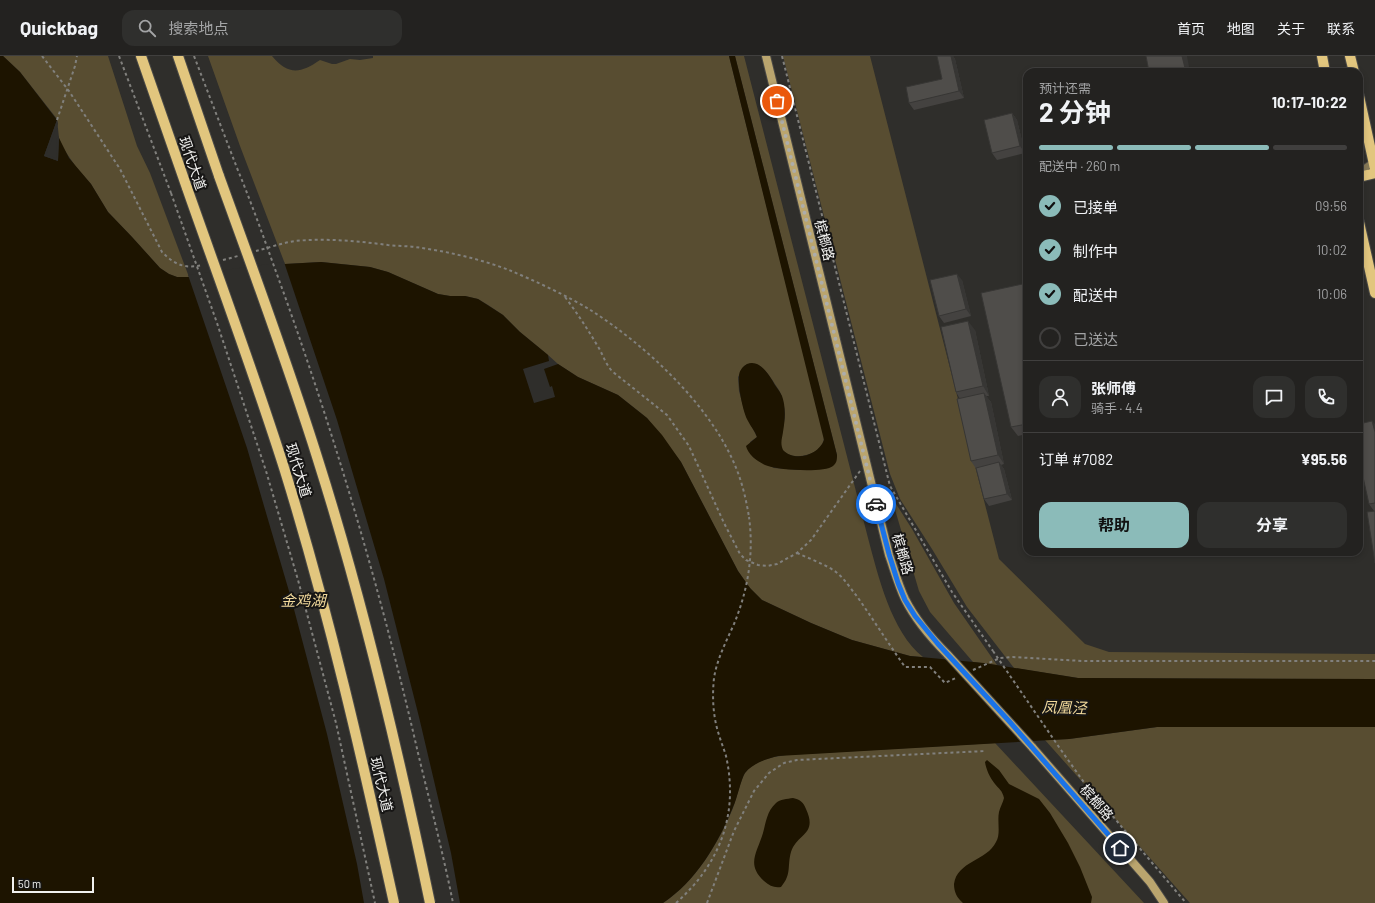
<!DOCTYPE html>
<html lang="zh">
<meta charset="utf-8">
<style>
body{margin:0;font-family:Barlow,"Noto Sans SC",sans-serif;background:#2f2f2d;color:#f1f3f6;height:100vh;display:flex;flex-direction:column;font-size:15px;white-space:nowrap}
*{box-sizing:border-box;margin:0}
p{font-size:13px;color:#a3a4a5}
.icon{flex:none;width:22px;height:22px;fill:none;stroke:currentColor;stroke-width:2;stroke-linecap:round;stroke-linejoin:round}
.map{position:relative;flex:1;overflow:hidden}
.drawer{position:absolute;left:1023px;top:12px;width:340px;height:488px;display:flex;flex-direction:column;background:#232220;border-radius:12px;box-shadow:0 2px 6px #0003,0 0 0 1px #403f3e}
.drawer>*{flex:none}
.scale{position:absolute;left:12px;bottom:10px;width:82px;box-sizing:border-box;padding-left:4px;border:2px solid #f1f1ef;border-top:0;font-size:11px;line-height:14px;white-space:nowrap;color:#f1f1ef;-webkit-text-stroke:3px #171615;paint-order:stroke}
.pin{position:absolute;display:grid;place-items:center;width:34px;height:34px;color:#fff;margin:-17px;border:2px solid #fff;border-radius:50%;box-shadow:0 1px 4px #0007}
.courier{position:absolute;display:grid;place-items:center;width:40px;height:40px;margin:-20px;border:3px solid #1a73e8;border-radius:50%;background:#fff;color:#222;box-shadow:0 1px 5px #0007}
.overview em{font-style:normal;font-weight:700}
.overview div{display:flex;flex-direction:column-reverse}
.overview{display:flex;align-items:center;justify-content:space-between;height:68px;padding:0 16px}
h1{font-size:26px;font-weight:700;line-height:30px}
.bar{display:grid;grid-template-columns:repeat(4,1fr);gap:6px 4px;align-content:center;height:48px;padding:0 16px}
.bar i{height:5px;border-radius:3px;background:#403f3e}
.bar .active{background:#8bbbb9}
.bar p{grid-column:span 4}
.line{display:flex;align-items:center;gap:10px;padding:0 16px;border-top:1px solid #403f3e}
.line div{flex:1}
.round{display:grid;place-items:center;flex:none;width:42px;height:42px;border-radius:12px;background:#2f2f2d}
ol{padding:0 16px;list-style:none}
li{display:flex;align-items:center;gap:12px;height:44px}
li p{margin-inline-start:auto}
li .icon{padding:4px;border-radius:50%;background:#8bbbb9;color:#111;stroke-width:4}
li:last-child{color:#a3a4a5}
li i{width:22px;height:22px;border:2px solid #403f3e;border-radius:50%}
.button{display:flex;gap:8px;margin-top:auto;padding:8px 16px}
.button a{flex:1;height:46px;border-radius:12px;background:#8bbbb9;color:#111;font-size:16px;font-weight:700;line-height:46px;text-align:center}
.button a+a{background:#2f2f2d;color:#f1f3f6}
header{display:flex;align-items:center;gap:24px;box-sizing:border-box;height:56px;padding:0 20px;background:#232220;border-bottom:1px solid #403f3e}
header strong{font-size:19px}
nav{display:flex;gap:22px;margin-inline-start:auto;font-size:14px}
.search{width:280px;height:36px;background:#2f2f2d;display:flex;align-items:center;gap:10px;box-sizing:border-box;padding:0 14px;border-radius:12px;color:#a3a4a5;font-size:15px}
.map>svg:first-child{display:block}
</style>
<header>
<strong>Quickbag</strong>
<div class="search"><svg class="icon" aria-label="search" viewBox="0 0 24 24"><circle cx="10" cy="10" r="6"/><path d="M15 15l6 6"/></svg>搜索地点</div>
<nav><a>首页</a><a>地图</a><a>关于</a><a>联系</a></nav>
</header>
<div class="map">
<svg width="1375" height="847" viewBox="0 0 1375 847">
<rect width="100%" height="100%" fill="#2f2e2b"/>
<path fill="#584d31" d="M3,0H108L137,90L150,117L189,221H177L169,218L160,212L132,181L108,156L91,128L76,111L63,92L59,82L57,63L20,16Z
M208,0H272C288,19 300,18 320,4L332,8H336L350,3L360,4L373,2V0H729L824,380C825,401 789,406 782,393C778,385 785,368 785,359C785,353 783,344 781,338C779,333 775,329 773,325C766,315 758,302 744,310L738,321L739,335L745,357L757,381L750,386L753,401L756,403L774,412L799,414L837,399L735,0H744L868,482C878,519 891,576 923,601L910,600L852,584L811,567L762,544L750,532L738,515L681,406L647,362L618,339L578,321L558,308L548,299L520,276L503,259L488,249L478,243L465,240H450L438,238L388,216L370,211L321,206L285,208L240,90Z
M783,0H870L999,503L1085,588L1109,596L1375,598V623L1078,622L1014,612L967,551L932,493L900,443L890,418Z
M891,440L912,473L954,547L997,609L973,606L930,556L919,535Z
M1282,670L1375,671V847H1190L1045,684L1069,683L1157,671Z
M995,687L1144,847H663C696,825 718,788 733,752C736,744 741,723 745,717C753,705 772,701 786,699Z"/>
<path fill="#1d1400" d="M0,0H3L20,16L57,64L44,100L58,105L59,82L69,102L91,128L108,156L132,181L160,212L169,218L177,221H192L285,208L321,206L370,211L388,216L438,238L450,240H465L478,243L503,259L520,276L548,299L549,305L523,313L534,347L555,341L552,330L550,331L544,313L558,308L578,321L618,339L647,362L662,379L681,406L738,515L750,532L762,544L811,567L852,584L910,600L984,607L1078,622L1375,623V671H1157L1069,683L778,700C766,703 753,707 745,717C741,723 737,743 733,751C718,788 696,825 663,847H0Z
M729,0H735L837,399C837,403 837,407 833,410C825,417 778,414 768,410C759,407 748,399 746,390L757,381C755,375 751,371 748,365C743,356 738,331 739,321C739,315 742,311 747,308C758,303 767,316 772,324C775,330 779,334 782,340C786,351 785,364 783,376C782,383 780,387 783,394C794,406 818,400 824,384Z
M987,704L999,714L1009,728L1039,743L1050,757L1068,787L1080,811L1092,841L1091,847H963C957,842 954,836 954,828C957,805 987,805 996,786C1001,778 997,766 999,756C1000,751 1003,747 1004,742C1002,734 999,733 995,728C990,722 986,713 985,706Z
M793,742C801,744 803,746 806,753C818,779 797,777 791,796C787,810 792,818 781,831C774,832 770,830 764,825C746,808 757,797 763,777C766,766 767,755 776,747C780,743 787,743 793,742Z"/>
<path fill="#2f2e2b" d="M57,64L58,68L46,99L56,102L57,82L59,80L58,105L44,100Z
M284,206L337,364L384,523L419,661L451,797L460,847H364L357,808L327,678L291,542L247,392L188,219Z"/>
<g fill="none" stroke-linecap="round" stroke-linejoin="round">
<g stroke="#4a4946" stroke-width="8">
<path id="lane" d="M1359,116L1375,105"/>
</g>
<g stroke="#4a4946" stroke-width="10">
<path id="secondary" d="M766,0L889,499C894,513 898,528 905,543C915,563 932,583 948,599
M1032,691L1150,826L1164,847"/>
</g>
<g stroke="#4a4946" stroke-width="12">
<path id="primary" d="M141,0L187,132
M178,0L219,120
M1322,0L1325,16
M1350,0L1354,16
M1359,40L1375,113
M1359,121L1375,117
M1359,166L1375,237"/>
</g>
<path stroke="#81807d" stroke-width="2" stroke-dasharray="3 3" stroke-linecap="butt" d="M42,0L69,35L120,113L162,196C175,209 185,213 203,209
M119,0L171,137
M194,0L237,112
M782,0L890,430L952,536L993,595
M57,64L75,10L77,0
M256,195C268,192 282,187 295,185C326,182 357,185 388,189C397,190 406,190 415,191C446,195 480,203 509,214C535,225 568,240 592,255C646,290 708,347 734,407C742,425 746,443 749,461
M223,204L238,200
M565,241C577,257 587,272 597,289C603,298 605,308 613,316L667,359L689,390L724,467L740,498L746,504L758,509L767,510L777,508L797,497L811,484L860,415
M797,497C810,503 825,508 836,516C844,522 850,532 856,539C873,563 888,587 905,611H930L945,627L956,622
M973,614L1000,602L1013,601L1082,605H1375
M1061,694L1083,725L1186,847
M707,847L734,775L754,735L769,717L784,707L797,704L986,695"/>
<use href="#lane" stroke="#877a58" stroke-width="6"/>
<use href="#secondary" stroke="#baa56e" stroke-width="8"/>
<use href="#primary" stroke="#e2c67e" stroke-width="10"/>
<g stroke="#4a4946" stroke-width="10" stroke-linecap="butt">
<path id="secondary-bridge" d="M948,599L1032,691"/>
</g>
<g stroke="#4a4946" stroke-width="12" stroke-linecap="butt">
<path id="primary-bridge" d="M219,120C253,214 288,308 318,404C364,549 399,698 430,847
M187,132C220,226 255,320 285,415C329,557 362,702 394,847"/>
</g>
<path stroke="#81807d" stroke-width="2" stroke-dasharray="3 3" stroke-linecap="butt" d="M237,112C254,153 268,194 283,235C337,386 382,540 418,697C430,747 443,797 453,847
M171,137L217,267L266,415L298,524L336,667L375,847
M993,595L1061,694
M676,847C720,808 739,758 726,700C724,693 721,686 719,679C713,661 712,641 714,622C717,603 726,586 734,568C748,534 754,498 749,461"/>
<use href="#secondary-bridge" stroke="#baa56e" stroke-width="8"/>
<use href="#primary-bridge" stroke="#e2c67e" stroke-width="10"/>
</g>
<path fill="#444240" d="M937,0H953L955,3L964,42L914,54L909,47L942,23Z
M1012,57L1017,64L1025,97L997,104L992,97Z
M962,224L971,260L944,267L939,260Z
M1027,227V378L1018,380L1011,371Z
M975,274L989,340H986L991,346L1004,408L1001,409L1004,413L1012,444L989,450L984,443L977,414L971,405L960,343L956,336Z
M1375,368V507L1374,455L1369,448Z"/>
<path fill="#373634" d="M951,0H953L955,3L964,42L959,35Z
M1182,0H1187L1190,16H1186Z
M1012,57L1017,64L1025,97L1020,90Z
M957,218L962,224L971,260L966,253Z
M968,265L975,274L989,340L983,330Z
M984,337L991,346L1004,408L998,399Z
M1372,365L1375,368V376Z
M999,406L1004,413L1012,444L1007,438Z"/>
<path fill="#4f4d4a" stroke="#373634" d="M937,0H951L959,35L909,47L906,31L942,23Z
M1146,0H1182L1186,16H1149Z
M1012,57L1020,90L992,97L984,64Z
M957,218L966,253L939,260L930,224Z
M1027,227V368L1011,371L981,237Z
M968,265L983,330L956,336L941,271Z
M984,337L998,399L971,405L957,343Z
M1372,365L1375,376V447L1369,448L1359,403V368Z
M999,406L1007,438L984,443L976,412Z
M1375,455V507L1367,456Z"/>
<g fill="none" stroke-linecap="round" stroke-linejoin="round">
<path stroke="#adadaa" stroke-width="4" stroke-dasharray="0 7.2" d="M777,45L876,448"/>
<path stroke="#1a73e8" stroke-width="5" d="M876,448L889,498L898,527L905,544L915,560L938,588L1009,665L1120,792"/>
</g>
<g text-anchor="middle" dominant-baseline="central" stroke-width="4" stroke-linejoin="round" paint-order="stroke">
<g font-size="14" fill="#f1f1ef" stroke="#171615">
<text transform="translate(193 107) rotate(71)">现代大道</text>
<text transform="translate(825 184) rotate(76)">槟榔路</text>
<text transform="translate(299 414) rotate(73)">现代大道</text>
<text transform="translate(903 498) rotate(74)">槟榔路</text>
<text transform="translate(382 728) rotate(77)">现代大道</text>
<text transform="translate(1097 746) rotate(49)">槟榔路</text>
</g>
<g font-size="15" font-style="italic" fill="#f1d99b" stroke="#171615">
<text x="303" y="544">金鸡湖</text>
<text transform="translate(1064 651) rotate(1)">凤凰泾</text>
</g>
</g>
</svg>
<div class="scale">50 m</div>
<div class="pin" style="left:777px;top:45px;background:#ea580c"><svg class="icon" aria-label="bag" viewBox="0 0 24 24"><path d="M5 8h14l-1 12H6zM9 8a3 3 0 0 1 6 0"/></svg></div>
<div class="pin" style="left:1120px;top:792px;background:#1f2937"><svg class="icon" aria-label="home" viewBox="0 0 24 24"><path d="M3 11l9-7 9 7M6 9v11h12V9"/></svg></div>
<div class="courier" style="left:876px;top:448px"><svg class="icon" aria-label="car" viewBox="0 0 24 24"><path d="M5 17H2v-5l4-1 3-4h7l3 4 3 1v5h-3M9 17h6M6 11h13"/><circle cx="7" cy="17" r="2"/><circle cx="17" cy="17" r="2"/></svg></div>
<section class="drawer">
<div class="overview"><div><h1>2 分钟</h1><p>预计还需</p></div><em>10:17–10:22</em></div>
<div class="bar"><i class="active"></i><i class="active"></i><i class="active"></i><i></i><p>配送中 · 260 m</p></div>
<ol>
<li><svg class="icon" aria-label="check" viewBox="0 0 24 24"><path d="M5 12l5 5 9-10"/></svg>已接单<p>09:56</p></li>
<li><svg class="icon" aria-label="check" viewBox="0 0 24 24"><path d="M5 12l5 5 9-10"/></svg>制作中<p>10:02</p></li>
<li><svg class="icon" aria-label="check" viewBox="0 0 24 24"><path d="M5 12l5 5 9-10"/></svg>配送中<p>10:06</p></li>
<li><i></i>已送达</li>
</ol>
<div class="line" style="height:72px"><a class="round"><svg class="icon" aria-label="person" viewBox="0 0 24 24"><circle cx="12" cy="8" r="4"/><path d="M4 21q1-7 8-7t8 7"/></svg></a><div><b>张师傅</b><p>骑手 · 4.4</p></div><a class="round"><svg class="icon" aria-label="chat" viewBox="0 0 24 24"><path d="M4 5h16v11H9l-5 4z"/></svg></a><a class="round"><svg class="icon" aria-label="phone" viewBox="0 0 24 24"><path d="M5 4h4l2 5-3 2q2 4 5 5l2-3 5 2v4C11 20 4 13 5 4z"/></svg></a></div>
<div class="line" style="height:52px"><div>订单 #7082</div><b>¥95.56</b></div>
<div class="button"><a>帮助</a><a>分享</a></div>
</section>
</div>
